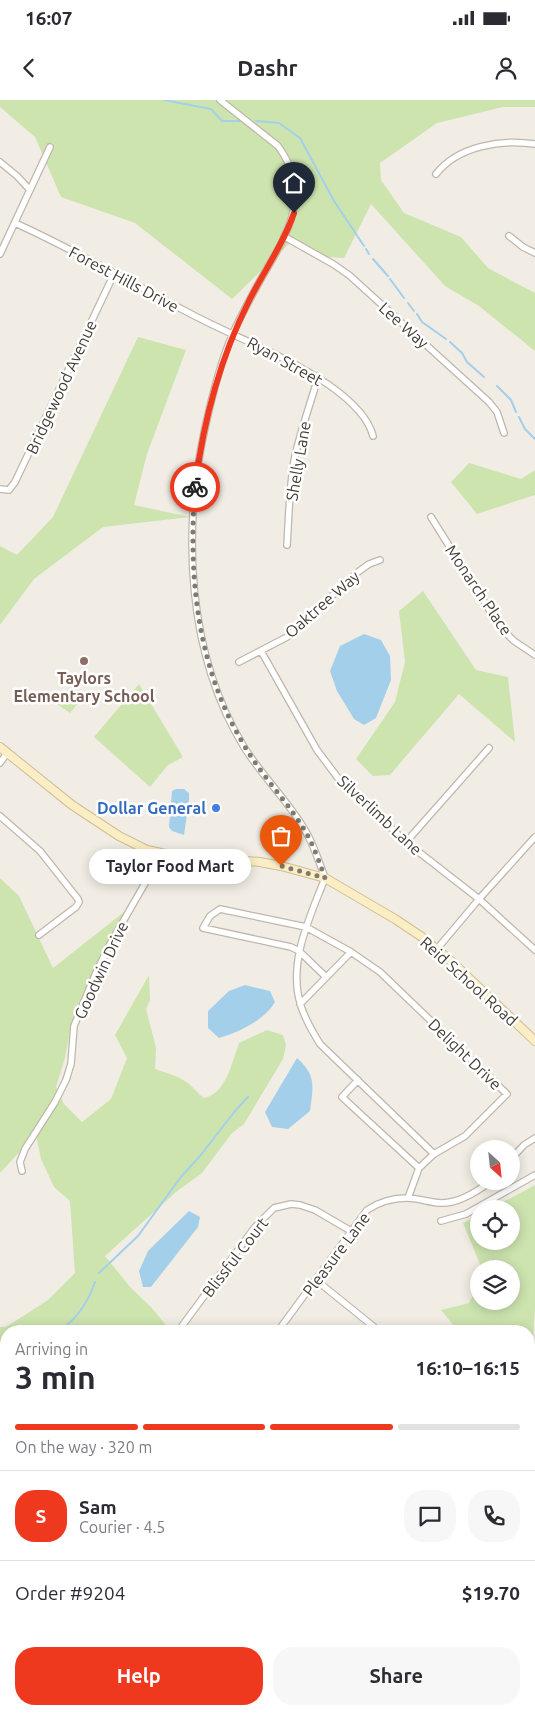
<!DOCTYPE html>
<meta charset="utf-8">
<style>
body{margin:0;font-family:Ubuntu,sans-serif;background:#f7f7f7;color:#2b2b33;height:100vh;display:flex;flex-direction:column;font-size:19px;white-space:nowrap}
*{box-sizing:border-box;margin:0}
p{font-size:16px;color:#7c7c81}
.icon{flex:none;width:28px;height:28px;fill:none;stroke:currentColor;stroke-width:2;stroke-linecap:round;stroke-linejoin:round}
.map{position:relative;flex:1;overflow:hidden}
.side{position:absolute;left:0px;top:1225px;width:535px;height:390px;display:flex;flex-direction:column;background:#fff;border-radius:20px 20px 0 0;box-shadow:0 2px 12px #0003}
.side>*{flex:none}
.needle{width:32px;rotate:153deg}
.buttons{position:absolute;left:470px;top:1040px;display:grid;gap:10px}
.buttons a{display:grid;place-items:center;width:50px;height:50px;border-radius:50%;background:#fff;box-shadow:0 2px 12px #0003;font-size:25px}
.pin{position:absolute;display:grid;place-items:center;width:42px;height:42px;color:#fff;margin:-51px -21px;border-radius:50% 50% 50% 0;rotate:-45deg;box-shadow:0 0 5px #0007}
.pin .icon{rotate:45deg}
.courier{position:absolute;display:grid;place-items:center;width:50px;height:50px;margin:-25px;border:4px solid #ee391f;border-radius:50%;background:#fff;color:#222;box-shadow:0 1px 6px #0007}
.bubble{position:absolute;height:35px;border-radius:18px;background:#fff;box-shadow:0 2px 12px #0003;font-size:16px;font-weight:700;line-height:35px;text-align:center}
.overview em{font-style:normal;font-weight:700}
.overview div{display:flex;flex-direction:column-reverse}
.overview{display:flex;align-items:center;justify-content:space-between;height:85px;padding:0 15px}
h1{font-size:32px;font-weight:700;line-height:38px}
.bar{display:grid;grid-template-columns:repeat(4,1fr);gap:8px 5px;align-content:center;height:60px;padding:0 15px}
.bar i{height:6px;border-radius:4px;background:#e1e1e2}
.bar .current{background:#ee391f}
.bar p{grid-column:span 4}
.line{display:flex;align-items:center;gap:12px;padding:0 15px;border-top:1px solid #e1e1e2}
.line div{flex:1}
.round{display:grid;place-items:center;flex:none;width:52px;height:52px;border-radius:20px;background:#f7f7f7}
.cta{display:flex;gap:10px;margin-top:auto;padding:10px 15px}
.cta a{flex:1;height:58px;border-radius:20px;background:#ee391f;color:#fff;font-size:20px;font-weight:700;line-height:58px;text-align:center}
.cta a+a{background:#f7f7f7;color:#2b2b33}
.status{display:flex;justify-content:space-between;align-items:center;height:35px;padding:0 25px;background:#fff;direction:ltr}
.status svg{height:14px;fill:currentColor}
header{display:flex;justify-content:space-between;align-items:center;height:65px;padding:0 15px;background:#fff;font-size:22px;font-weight:700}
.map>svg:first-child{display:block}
</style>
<div class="status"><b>16:07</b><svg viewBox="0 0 49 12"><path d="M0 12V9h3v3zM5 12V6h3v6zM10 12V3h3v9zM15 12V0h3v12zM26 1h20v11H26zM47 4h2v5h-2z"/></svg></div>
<header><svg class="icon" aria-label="back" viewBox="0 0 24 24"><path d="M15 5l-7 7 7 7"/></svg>Dashr<svg class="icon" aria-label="person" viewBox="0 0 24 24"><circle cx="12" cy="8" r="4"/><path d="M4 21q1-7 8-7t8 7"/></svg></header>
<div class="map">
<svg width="535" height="1615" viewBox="0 0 535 1615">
<rect width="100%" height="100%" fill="#f1ede4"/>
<path fill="#cde4af" d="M0,0H535V7H503L437,23L380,63L381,80L404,113L461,137L488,168L535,193V251L479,206L445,186L371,104L344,158L311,156L290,143L232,199L135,123L61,97L35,37L0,7Z
M138,237L186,250L147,354L134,405L190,417L103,427L34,479L0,525V446L17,455L53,417Z
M469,363L521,379L535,370V395L477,414L451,382Z
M423,491L476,570L508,577L515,642L459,594L390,675L373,676L356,659L395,602L405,562L399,511Z
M139,584L183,657L168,665L150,687L94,637Z
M70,587L83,597L70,613L57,604Z
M0,778L19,796L53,868L124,812L71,926L65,958L56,987L64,1004L82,1022L111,999L127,958L115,935L149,875L150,900L146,909L156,948L155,969C167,973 179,976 189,984C194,988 198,994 204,998C226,994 232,962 239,943L267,930L283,935L286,945L283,959L244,1024L232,1033L202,1073L176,1092L105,1156L131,1188L151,1207L171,1231H6V1609H218L214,1615H0V1227H6L48,1200L75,1173L70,1101L54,1087L41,1059L36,1034L0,1073Z
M535,1085V1209L533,1237L535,1243V1300L529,1303V1231H458L441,1210L469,1203L479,1184V1201H511V1169H482L463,1123L479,1115V1141H511V1109H490Z
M529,1327L535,1333V1371L529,1378Z
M535,1577V1615H435L439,1609H529V1585Z
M298,1609H363L355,1615H300Z"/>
<path fill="#a3cfeb" d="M364,534L381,540L390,556L391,580L376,618L364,625L354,619L337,591L330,571L340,546Z
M176,689H184L189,693V700L184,735L172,731L169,727L172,691Z
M245,885L270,891L275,902C265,920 239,932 219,938L208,928V911L229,891Z
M297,958C317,976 313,987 310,1011L288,1029L272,1027L265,1012Z
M189,1111L200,1117L198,1127L151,1187H143L139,1171L148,1151Z"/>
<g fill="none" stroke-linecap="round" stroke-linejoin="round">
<path stroke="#a3cfeb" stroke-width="2" d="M164,0L211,9L222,21H244
M256,21L279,23L300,38L334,101L364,146
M366,149L369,154
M373,159L388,176
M390,179L404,198
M408,203L414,211
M417,214L422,222L446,239
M450,242L462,253L467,262L484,277
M497,286L511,300L516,312
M519,317L525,329L535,339
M99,1173L138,1136L180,1078L200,1056L235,1011L248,997
M59,1231C77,1219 88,1203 95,1182
M0,1249L6,1248"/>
<g stroke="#bfb7ab" stroke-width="8">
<path id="street" d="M220,0L278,46C313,94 288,133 262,177C252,195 242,214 233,233C220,263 212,296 205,328C182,432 187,554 244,647C262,676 288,701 305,730C314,745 319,762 325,778C310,817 287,863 301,906C305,919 312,931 320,944L434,1054
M0,62L17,76L30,90
M436,74C458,46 501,39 535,44
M15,123C75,150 133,184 191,214C237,238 286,256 329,285C346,297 368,316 373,336
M509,136L523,147L535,153
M285,137L333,164L349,175L489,302L497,312L504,333
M0,154L50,47
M0,389L9,390L15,382L114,174
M431,417L500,527L514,541L535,555
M287,445C289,416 289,386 295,356C301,330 310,304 318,278
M261,551L317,650L338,678L406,742L479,799L535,850
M239,562L287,537L358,472L369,464L380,460
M0,663L7,653
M0,716L40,751L78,799L79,802L76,807L39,835
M406,742L489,648
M437,849L479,799L535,737
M326,877L299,851L291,847L203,828L210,816L220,809L306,827L351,852L380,872L507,994L465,1036L434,1054L419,1068L408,1098
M300,904L351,852
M358,980L342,997L419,1068
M511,1059L524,1045L535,1038
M22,1071L20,1062L25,1049L55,1002L66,980L71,964L74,926L95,875L109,846L152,771L156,760L160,753
M441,1121L466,1114L535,1075
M316,1180L379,1231
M182,1226L255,1127L274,1108L291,1104L300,1105L315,1110L351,1131
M278,1231L367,1110C379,1102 393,1098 407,1098C419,1098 430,1103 442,1103C459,1103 478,1091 491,1081"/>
</g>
<g stroke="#cfbf97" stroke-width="10">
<path id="secondary" d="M0,647L72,705L119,736L147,750L170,755L260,762L281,766L325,778L395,819L422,837L450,860L535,941
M529,1437L535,1426
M424,1615L428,1609"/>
</g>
<use href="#street" stroke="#fff" stroke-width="5.5"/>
<use href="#secondary" stroke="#fbedc4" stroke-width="8"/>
</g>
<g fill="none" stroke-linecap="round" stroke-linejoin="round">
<path stroke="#807b72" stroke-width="5" stroke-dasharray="0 9" d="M195,387C188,476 197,568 244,645C261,675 286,700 304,729C313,744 319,761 325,778L281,766"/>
<path stroke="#ee391f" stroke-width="6" d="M195,387C203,323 219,260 249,201C264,171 283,145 294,113"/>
</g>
<circle fill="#8d6e63" stroke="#fff" stroke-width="2" cx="84" cy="561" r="5"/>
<circle fill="#3f7fe0" stroke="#fff" stroke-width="2" cx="216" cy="708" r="5"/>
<g text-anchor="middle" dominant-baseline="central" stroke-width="5" stroke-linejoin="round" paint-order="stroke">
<g font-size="16" fill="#433d35" stroke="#fff">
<text transform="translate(124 179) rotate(28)">Forest Hills Drive</text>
<text transform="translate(404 225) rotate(42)">Lee Way</text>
<text transform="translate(285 261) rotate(29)">Ryan Street</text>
<text transform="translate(61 287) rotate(-65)">Bridgewood Avenue</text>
<text transform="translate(298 361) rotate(-80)">Shelly Lane</text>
<text transform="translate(479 490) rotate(56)">Monarch Place</text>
<text transform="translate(322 504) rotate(-41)">Oaktree Way</text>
<text transform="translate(380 715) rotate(43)">Silverlimb Lane</text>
<text transform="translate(101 870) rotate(-65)">Goodwin Drive</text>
<text transform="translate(469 881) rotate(42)">Reid School Road</text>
<text transform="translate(465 954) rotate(44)">Delight Drive</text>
<text transform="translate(336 1154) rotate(-53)">Pleasure Lane</text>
<text transform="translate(235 1157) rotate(-52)">Blissful Court</text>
</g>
<g font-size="16" font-weight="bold" fill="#785e54" stroke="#fff">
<text x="84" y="578">Taylors<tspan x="84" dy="18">Elementary School</tspan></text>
</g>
<g font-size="16" font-weight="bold" fill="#366cbe" stroke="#fff" text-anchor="end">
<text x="206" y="708">Dollar General</text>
</g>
</g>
</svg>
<div class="buttons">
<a><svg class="needle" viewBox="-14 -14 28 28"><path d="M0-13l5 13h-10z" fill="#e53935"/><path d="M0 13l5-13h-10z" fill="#7c7c81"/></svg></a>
<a><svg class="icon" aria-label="locate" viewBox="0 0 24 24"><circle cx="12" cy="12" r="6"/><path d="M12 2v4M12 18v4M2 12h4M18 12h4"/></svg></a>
<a><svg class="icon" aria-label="layers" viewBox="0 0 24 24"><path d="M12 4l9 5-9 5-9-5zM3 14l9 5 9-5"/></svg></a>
</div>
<div class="pin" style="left:281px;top:766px;background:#ea580c"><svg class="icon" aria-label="bag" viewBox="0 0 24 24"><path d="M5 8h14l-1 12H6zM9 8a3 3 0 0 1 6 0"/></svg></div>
<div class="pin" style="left:294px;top:113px;background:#1f2937"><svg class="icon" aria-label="home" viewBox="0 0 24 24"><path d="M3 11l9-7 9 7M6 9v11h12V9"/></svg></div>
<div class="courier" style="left:195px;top:387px"><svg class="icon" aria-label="bike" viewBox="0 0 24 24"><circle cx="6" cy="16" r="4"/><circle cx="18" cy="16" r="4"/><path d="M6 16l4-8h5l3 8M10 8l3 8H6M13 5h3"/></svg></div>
<div class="bubble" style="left:89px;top:749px;width:162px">Taylor Food Mart</div>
<section class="side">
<div class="overview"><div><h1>3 min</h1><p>Arriving in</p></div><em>16:10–16:15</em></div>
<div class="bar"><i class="current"></i><i class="current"></i><i class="current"></i><i></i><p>On the way · 320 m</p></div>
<div class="line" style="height:90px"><b class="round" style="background:#ee391f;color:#fff">S</b><div><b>Sam</b><p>Courier · 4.5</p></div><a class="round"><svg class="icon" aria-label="chat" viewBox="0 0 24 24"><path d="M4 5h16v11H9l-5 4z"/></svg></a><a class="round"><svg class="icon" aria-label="phone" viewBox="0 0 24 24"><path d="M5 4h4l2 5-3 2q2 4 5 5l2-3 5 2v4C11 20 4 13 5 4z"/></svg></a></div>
<div class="line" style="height:65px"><div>Order #9204</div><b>$19.70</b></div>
<div class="cta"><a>Help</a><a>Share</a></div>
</section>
</div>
